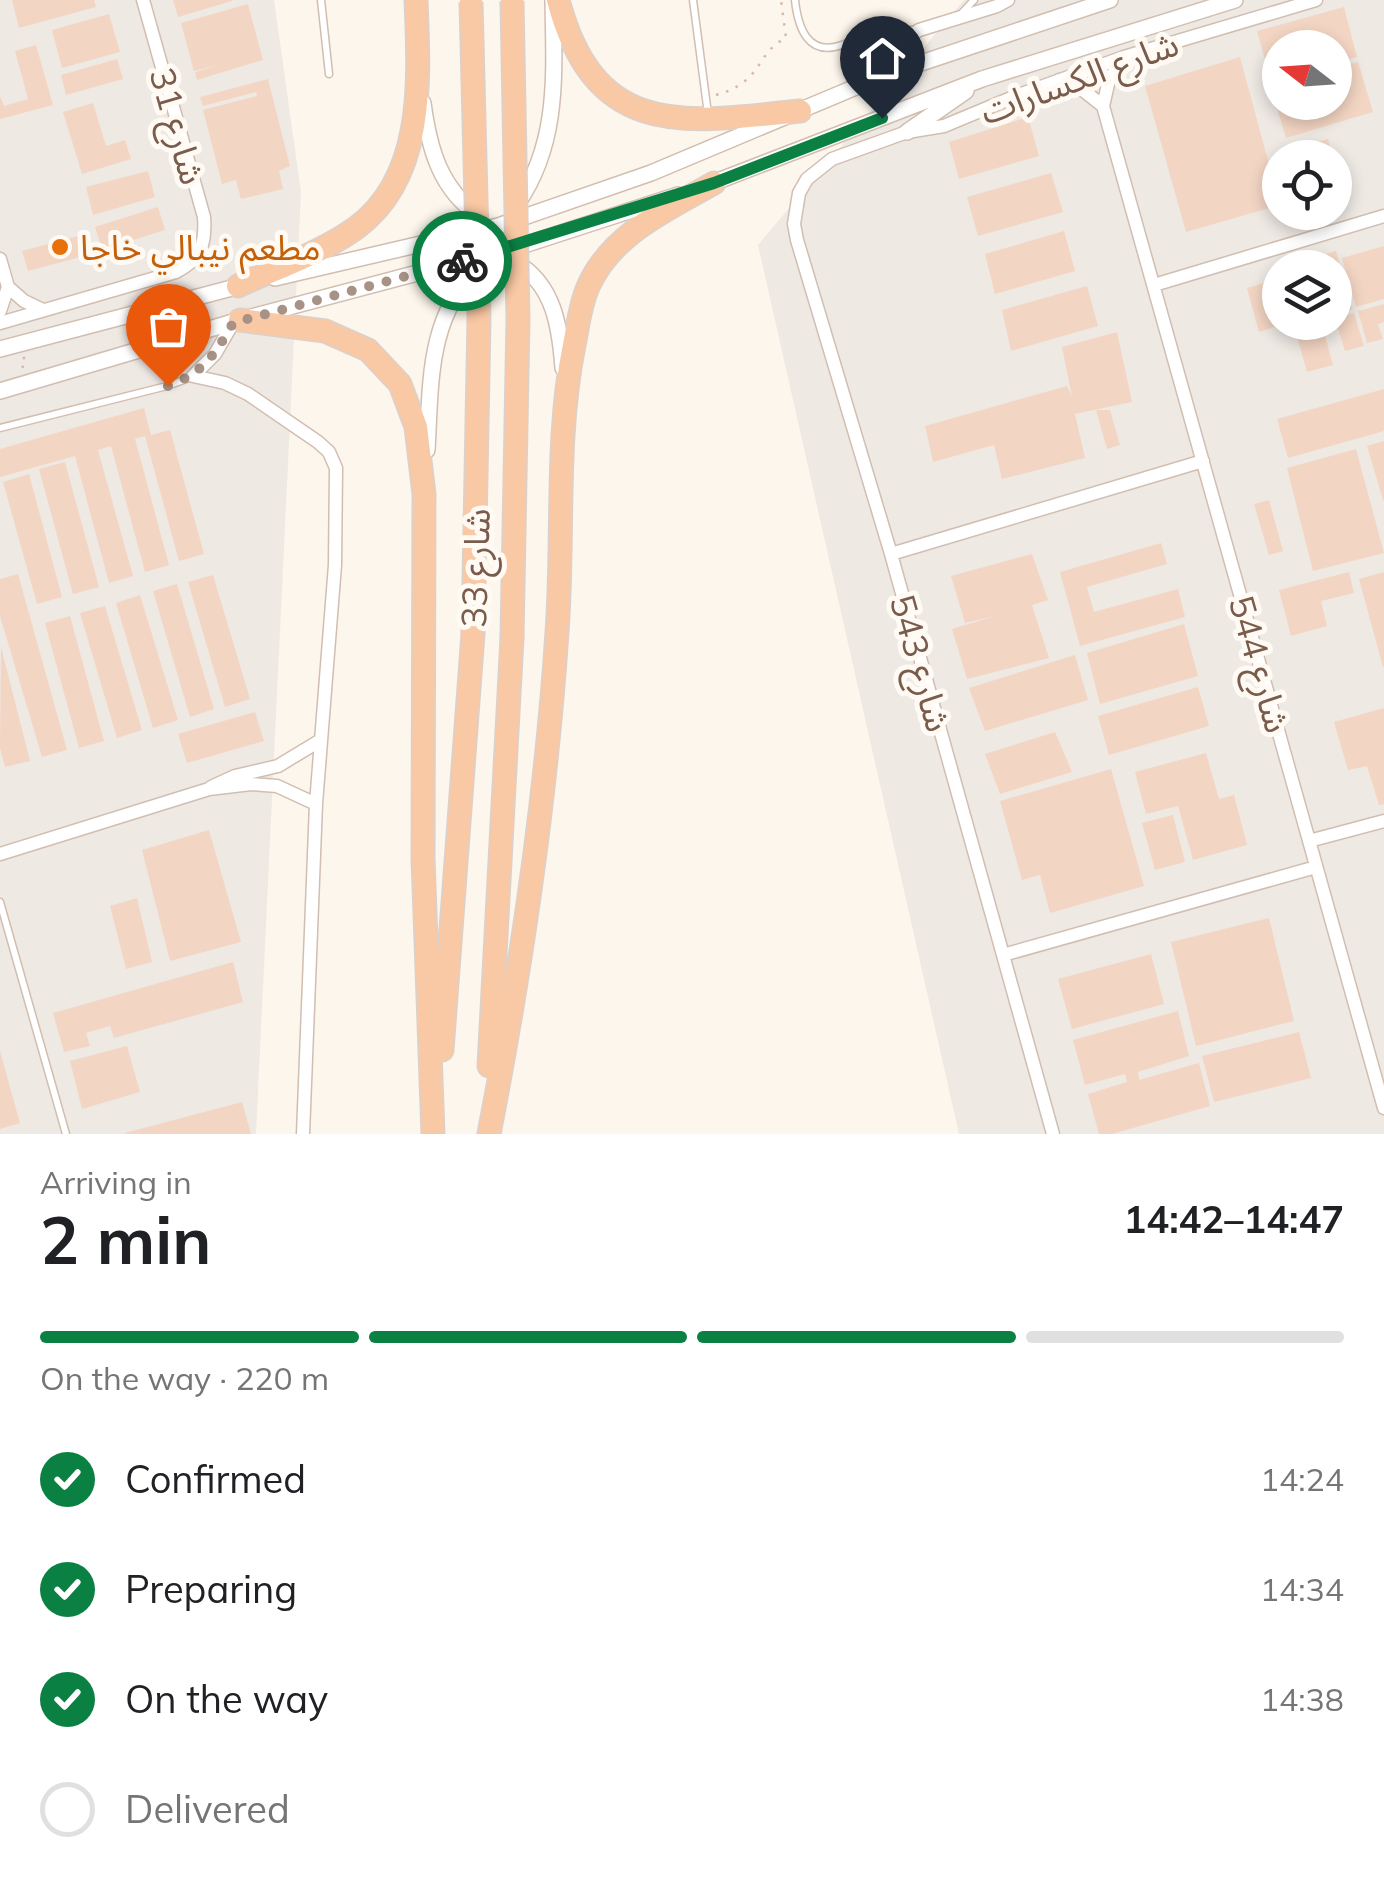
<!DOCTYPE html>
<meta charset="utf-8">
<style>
body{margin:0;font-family:Mulish,"Noto Sans Arabic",sans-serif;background:#f2f2f2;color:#202124;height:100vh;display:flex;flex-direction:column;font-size:38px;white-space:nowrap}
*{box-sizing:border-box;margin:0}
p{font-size:32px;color:#757577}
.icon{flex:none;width:55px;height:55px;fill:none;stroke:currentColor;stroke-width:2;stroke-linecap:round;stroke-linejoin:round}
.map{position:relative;height:1134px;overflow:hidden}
.drawer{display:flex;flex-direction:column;background:#fff;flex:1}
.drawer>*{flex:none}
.needle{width:65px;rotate:287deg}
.controls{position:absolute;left:1262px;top:30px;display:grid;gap:20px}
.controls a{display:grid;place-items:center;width:90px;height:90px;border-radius:50%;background:#fff;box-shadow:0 5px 15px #0003;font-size:50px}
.pin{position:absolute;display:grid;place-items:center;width:85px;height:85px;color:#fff;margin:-102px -42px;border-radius:50% 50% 50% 0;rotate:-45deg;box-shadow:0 0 10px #0007}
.pin .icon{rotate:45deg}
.courier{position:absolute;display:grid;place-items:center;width:100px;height:100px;margin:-50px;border:8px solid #0b8043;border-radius:50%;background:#fff;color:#222;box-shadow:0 2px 12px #0007}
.headline em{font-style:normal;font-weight:700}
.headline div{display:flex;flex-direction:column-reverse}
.headline{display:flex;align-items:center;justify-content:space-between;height:170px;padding:0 40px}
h1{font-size:65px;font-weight:700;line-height:75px}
.bar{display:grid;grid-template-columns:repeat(4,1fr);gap:15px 10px;align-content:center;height:120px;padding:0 40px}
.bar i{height:12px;border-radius:8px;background:#e0e0e0}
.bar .on{background:#0b8043}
.bar p{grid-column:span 4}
ol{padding:0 40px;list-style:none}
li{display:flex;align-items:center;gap:30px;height:110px}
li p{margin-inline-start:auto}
li .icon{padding:10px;border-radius:50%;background:#0b8043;color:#fff;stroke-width:4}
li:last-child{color:#757577}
li i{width:55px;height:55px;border:5px solid #e0e0e0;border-radius:50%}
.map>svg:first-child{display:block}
</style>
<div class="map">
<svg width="1384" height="1134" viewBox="0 0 1384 1134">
<rect width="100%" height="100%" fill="#fdf6ec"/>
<path fill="#efe9e4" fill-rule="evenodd" d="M0,0H274L301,192L256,1134H0Z
M964,0H1384V1134H959L758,245ZM1280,48H1335V102H1280ZM1280,158H1335V212H1280ZM1280,268H1335V322H1280Z"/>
<path fill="#f3d5c3" d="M12,0H94L96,7L19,28Z
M173,0H232V1L178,17Z
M248,4L263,60L197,80L195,72L219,65L194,71L181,23Z
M1344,7L1357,57L1335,63V48H1280V78L1271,81L1257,31Z
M109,14L120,52L62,68L52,30Z
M36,45L53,105L0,119V96L4,106L28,99L15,51Z
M1240,57L1280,205L1186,232L1145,86Z
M117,59L123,79L66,95L61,75Z
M1358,62L1373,112L1286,138L1271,88L1280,86V102H1335V69Z
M268,79L290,166L279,171L283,189L241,199L236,180L222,184L203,110L257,96L256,92L203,106L200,97Z
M93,103L106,146L125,140L131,159L82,174L63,112Z
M1028,117L1039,156L959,179L949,142Z
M1328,139L1333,158H1291L1288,150Z
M1340,160L1349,191L1335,195V161Z
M148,171L155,197L93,215L86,187Z
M1051,173L1063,212L978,236L967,197Z
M158,207L165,230L102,250L95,227Z
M1064,231L1075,271L995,294L985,254Z
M82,235L88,255L28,271L22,251Z
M1384,246V299L1356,307L1342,258Z
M1336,251L1352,309L1335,314V268H1313L1310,259Z
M1280,278V325L1259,332L1247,288Z
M1087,286L1098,326L1011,351L1002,310Z
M1384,304V322L1378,324L1383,339L1367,343L1358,311Z
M1354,313L1364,346L1345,351L1335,319Z
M1322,325L1333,365L1307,372L1296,333Z
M1117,332L1132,402L1075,414L1085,458L1002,479L994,445L933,462L925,426L1067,386L1072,397L1062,347Z
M1384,389V431L1288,458L1277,419Z
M144,408L151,435L170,430L204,554L179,561L145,436L135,439L169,565L145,572L111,446L98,450L133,576L109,583L75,456L0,477V449Z
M1096,410H1110L1120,445L1107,449Z
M1384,441V500H1383L1367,446Z
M1356,449L1384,553L1313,571L1287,468Z
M65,462L99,587L73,594L39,469Z
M29,474L62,597L37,604L3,482Z
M1269,500L1283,551L1269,555L1254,504Z
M1161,543L1167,564L1087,587L1094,612L1178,589L1185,617L1080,646L1060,572Z
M1032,554L1048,600L1032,605L1049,658L967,679L952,629L995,616L965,623L951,576Z
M1349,572L1354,593L1321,601L1327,626L1291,636L1279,590Z
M1384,572V666L1383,667L1359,579Z
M18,574L67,750L42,757L0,616V579Z
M213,575L250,699L225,707L188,582Z
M177,584L214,709L190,717L153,591Z
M140,595L178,720L153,728L116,603Z
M105,606L142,730L117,738L80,613Z
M70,616L104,741L79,748L45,623Z
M1184,624L1198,676L1100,704L1087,653Z
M1,647L30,761L5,767L0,748Z
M1075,655L1088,700L985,731L969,688Z
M1198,687L1209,726L1109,755L1098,716Z
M1384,708V804L1379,805L1367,766L1348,770L1334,722Z
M255,712L264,741L187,763L178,734Z
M1055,732L1072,772L1000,794L985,754Z
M1206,753L1219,799L1234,795L1247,845L1193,860L1178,806L1146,814L1135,772Z
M1111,769L1144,886L1050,913L1040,875L1022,880L1000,801Z
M1173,815L1185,862L1155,870L1142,823Z
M209,830L241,942L170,961L142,850Z
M137,898L152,962L126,969L110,906Z
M1269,918L1294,1021L1196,1046L1171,942Z
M1151,954L1164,1004L1072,1029L1058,979Z
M233,962L243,1002L114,1038L110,1026L86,1033L90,1046L64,1052L53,1013Z
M1178,1011L1189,1056L1138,1072L1139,1080L1199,1063L1210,1106L1112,1134H1099L1088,1094L1127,1082L1125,1074L1085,1085L1073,1040Z
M1299,1032L1311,1078L1214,1102L1202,1056Z
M127,1046L140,1092L82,1109L70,1061Z
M0,1051L20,1123L0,1129Z
M242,1102L251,1134H125V1133Z"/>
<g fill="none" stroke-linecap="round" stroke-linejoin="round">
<g stroke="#d1beb0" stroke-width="9">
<path id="service" d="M321,0L329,74
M693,0L708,114
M795,0C798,28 808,57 842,45C852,41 862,35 872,32C885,28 899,30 912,30
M961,14L974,0
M0,428L167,386L192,377
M0,902L66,1134"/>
</g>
<g stroke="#d1beb0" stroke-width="15">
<path id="minor" d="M1123,59L1109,80L1103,106L1384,1108
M882,76L904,40L919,30L997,6L1008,0
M1059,80L1079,87L1103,106
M0,259L8,287L0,311
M1154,285L1384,216
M8,287L24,301L43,310
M0,323L176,272C201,259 206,244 204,217L143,0
M193,376L225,383L248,394L318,442L329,452L336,468L335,565L316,804L303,1134
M193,376L215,354L233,323
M891,554L1203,461
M211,787L235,776L278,766L321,740
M1309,841L1384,821
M0,854L209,789L251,784L277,786L316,804
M1003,955L1316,867
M1053,1134L891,554L797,240L794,224L799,193L807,179L832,159L907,132L944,126L1016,96L1124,57L1316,0"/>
</g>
<g stroke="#d1beb0" stroke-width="18">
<path id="tertiary" d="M423,103C429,148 440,190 480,216
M907,132L966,91
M705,186L982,79L1235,0
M517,204C560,142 554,72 553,0
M515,262C554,284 560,327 563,368
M275,278L498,226L651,173L882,76L1110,0
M0,349L247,284
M0,391L240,320L527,244L678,195
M427,450C431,383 427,317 479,266"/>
</g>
<g stroke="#dad1cd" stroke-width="25">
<path id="trunk" d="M558,0C595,140 684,123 800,111
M238,286C276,268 321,253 356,228C426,177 419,78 416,0
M240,320L325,331L368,350L400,384L416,427L424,494L423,858L433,1134
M442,1050L473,634
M489,1066L512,638
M489,1134C521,969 546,800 557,632C564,537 555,439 574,345C578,326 580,305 588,287C611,234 667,210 714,183"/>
</g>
<path stroke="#d9b8a5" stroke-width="2.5" stroke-dasharray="2.5 8" stroke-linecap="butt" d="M716,95C764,82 755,53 786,38L781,0
M23,368L21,360L27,356"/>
<use href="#service" stroke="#fff" stroke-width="6"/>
<use href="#minor" stroke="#fff" stroke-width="12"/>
<use href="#tertiary" stroke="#fff" stroke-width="15"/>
<use href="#trunk" stroke="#f9c8a4" stroke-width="22"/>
<g stroke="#dad1cd" stroke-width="25" stroke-linecap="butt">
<path id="trunk-bridge" d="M512,1L518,319L512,638
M471,2L479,318L473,634"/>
</g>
<use href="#trunk-bridge" stroke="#f9c8a4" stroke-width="22"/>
</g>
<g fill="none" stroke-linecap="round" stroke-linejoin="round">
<path stroke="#a89285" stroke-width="10" stroke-dasharray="0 18" d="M168,386C204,372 214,356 233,323L462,261"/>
<path stroke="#0b8043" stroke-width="12" d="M462,261L714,183L882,118"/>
</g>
<circle fill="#e8710a" stroke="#fffaf3" stroke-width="4" cx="60" cy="247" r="10"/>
<g text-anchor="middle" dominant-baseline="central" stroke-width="10" stroke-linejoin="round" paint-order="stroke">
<g font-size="35" fill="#7a5c4d" stroke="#fffaf3">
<text transform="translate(1079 77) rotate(-20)">شارع الكسارات</text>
<text transform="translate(178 126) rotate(74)">شارع 31</text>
<text transform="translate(475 568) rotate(-88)">شارع 33</text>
<text transform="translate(921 663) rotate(74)">شارع 543</text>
<text transform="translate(1260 664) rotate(74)">شارع 544</text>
</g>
<g font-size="35" fill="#c56008" stroke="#fffaf3" text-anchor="start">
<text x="80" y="247">مطعم نيبالي خاجا</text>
</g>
</g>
</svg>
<div class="controls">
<a><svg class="needle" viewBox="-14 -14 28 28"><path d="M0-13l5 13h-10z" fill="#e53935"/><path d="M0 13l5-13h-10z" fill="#757577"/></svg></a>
<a><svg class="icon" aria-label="locate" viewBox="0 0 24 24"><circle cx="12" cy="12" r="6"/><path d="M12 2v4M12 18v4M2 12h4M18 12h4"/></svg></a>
<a><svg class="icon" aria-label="layers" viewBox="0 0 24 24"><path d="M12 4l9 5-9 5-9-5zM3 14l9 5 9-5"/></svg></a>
</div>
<div class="pin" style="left:168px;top:386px;background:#ea580c"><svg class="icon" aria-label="bag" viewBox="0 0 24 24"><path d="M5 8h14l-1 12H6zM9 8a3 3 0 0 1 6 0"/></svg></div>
<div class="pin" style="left:882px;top:118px;background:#1f2937"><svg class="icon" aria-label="home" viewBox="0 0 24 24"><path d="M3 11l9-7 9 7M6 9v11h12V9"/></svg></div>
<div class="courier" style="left:462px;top:261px"><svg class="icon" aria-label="bike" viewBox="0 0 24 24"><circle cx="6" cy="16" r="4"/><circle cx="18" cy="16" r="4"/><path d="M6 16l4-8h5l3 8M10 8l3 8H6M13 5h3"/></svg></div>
</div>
<section class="drawer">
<div class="headline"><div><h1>2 min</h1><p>Arriving in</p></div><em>14:42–14:47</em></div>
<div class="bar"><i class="on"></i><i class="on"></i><i class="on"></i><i></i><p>On the way · 220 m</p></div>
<ol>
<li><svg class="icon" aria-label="check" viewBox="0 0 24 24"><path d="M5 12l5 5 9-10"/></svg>Confirmed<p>14:24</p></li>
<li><svg class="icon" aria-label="check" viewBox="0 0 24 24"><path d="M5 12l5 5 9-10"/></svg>Preparing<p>14:34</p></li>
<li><svg class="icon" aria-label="check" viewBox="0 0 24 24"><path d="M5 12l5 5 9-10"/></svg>On the way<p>14:38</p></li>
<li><i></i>Delivered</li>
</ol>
</section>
